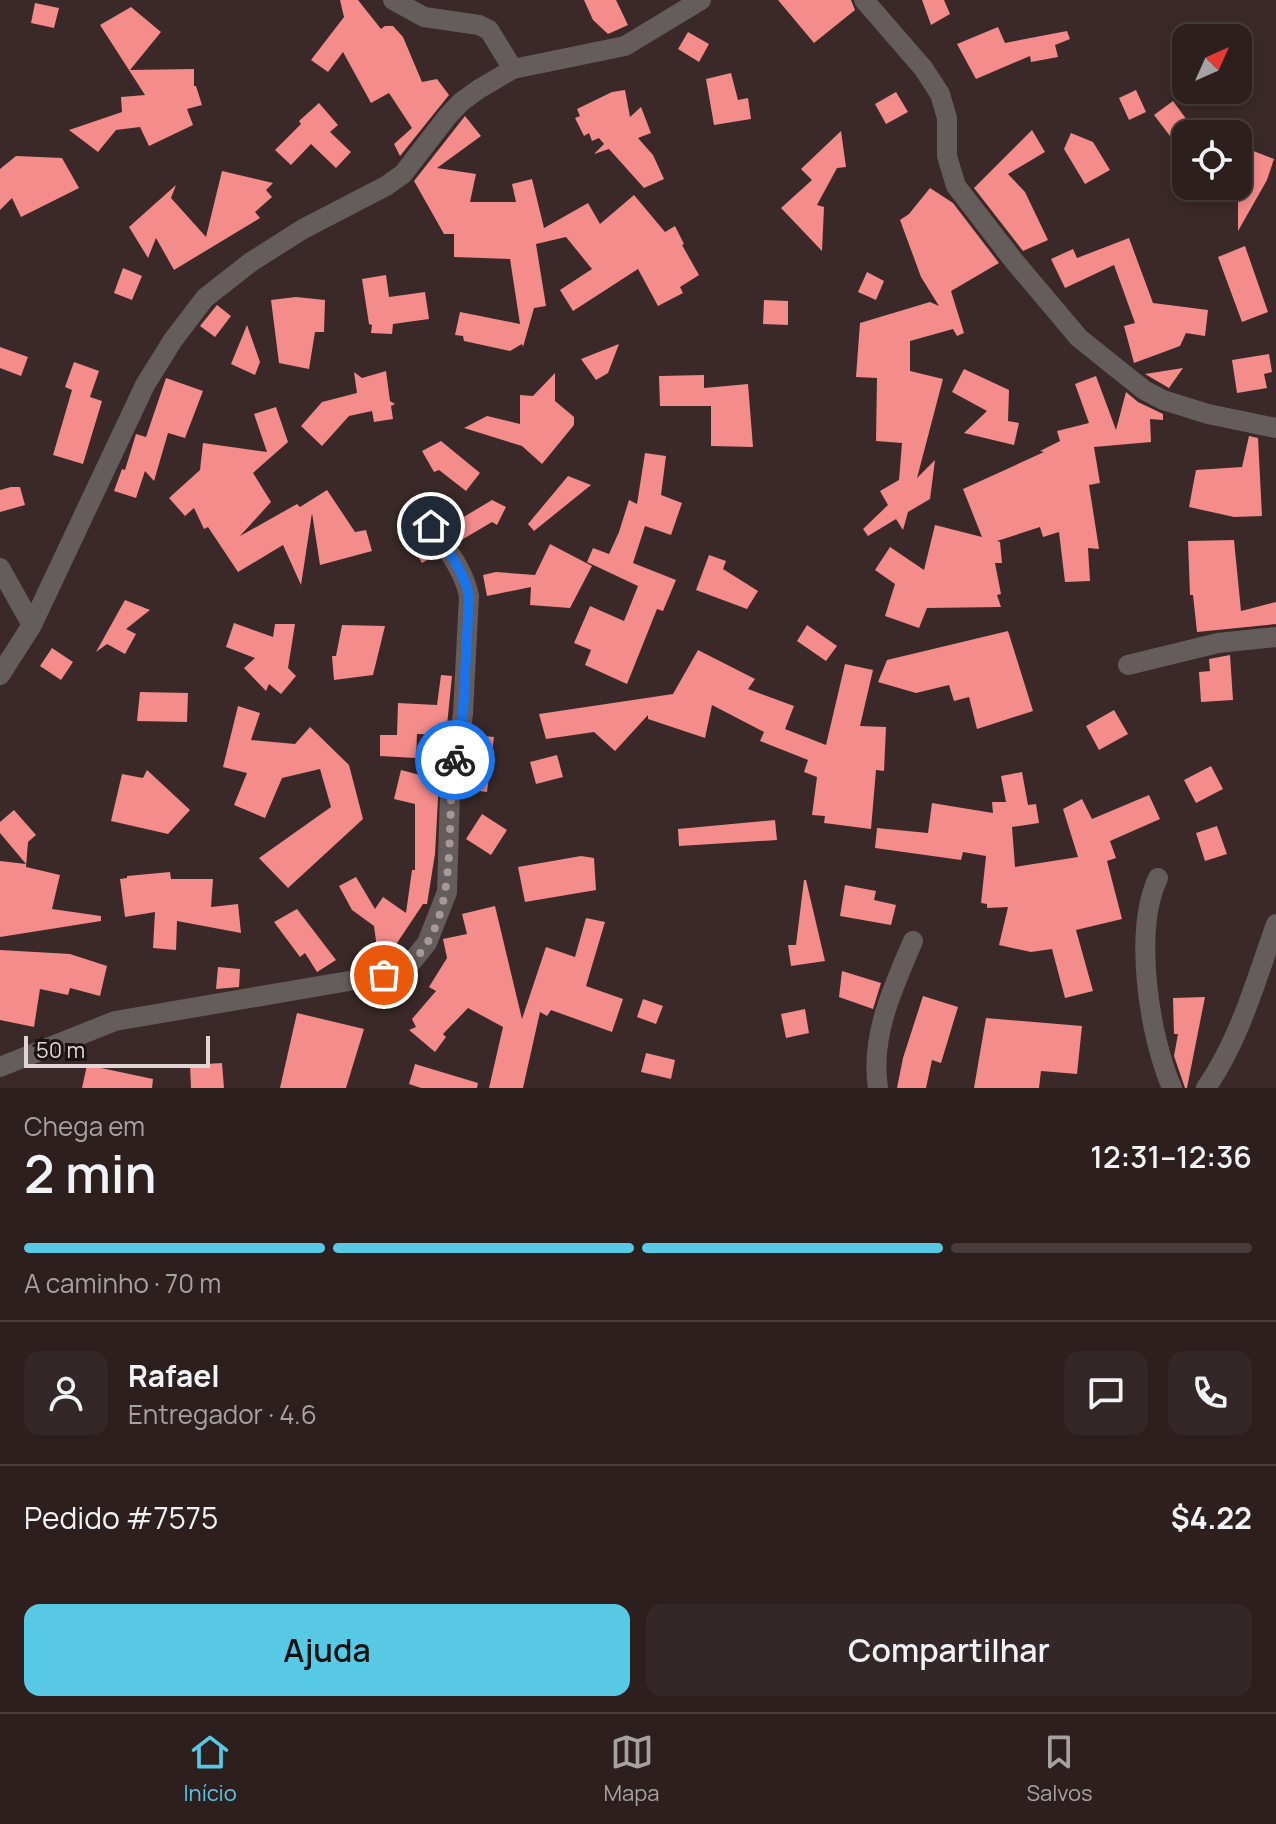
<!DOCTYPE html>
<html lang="pt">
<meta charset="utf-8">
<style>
body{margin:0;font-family:Manrope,sans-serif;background:#342727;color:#f1f3f6;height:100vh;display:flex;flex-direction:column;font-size:30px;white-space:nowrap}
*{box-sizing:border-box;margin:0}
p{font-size:26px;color:#a6a2a4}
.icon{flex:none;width:44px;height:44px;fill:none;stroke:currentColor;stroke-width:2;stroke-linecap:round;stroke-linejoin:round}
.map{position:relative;height:1088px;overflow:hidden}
.panel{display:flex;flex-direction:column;background:#2c1f1e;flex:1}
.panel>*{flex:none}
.needle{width:52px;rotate:45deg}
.buttons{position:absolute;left:1172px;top:24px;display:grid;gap:16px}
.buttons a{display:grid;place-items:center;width:80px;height:80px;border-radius:16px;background:#2c1f1e;box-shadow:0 4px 12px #0003,0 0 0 2px #483d3c;font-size:40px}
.scale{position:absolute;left:24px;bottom:20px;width:186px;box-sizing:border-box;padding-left:8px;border:4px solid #e1d5d5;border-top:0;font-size:22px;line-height:28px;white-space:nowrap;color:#e1d5d5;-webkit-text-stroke:6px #1c1414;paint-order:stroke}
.pin{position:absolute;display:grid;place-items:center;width:68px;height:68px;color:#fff;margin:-34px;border:4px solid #fff;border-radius:50%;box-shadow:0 2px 8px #0007}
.courier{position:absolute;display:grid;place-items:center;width:80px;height:80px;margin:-40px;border:6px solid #1a73e8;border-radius:50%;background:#fff;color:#222;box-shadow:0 2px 10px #0007}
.head em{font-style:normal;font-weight:600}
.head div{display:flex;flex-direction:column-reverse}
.head{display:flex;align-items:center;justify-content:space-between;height:136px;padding:0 24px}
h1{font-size:52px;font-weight:600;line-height:60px}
.bar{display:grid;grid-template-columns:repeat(4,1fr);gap:12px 8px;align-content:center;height:96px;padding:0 24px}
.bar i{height:10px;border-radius:6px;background:#483d3c}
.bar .current{background:#58c9e4}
.bar p{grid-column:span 4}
.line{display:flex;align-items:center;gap:20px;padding:0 24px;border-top:2px solid #483d3c}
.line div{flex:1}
.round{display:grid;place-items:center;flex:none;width:84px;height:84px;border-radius:16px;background:#342727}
.primary-button{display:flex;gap:16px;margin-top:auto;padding:16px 24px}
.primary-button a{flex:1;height:92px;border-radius:16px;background:#58c9e4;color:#111;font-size:32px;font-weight:600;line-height:92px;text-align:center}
.primary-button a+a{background:#342727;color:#f1f3f6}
.menu{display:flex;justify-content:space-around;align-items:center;height:112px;border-top:2px solid #483d3c;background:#2c1f1e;font-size:22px;color:#a6a2a4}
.menu a{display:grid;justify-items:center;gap:4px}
.menu .current{color:#58c9e4}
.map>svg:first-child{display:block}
</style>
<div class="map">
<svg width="1276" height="1088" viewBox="0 0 1276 1088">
<rect width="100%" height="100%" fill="#3a2928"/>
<path fill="#f38c8a" d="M340,0H358L381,29L385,26H393L403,37L422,82L437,79L449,95L400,156L394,144L412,128L389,93L371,103L343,52L328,72L311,60L344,17Z
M584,0H616L628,25L608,34L593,20Z
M778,0H851L855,10L814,43Z
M922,0H944L950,14L931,25Z
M35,3L59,8L54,28L31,23Z
M131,7L161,32L130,70L194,69V86H196L202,105L187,109L193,125L149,146L140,127L116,130L98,152L69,130L122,112L121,97L145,95L100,25Z
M998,27L1005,43L1067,31L1070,39L1055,45L1058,57L1031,62L1030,56L976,79L957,44Z
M688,32L709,44L699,62L678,49Z
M731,73L738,100L748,98L751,119L714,125L706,79Z
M625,90L630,117L641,107L651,133L638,138L653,155L664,179L644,188L609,149L594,154L604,144L599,138L592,141L589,133L584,136L575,118L580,116L577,109L612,92Z
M1136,90L1146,112L1129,120L1119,98Z
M896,92L908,112L886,124L875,104Z
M1173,101L1187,120L1186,157L1154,115Z
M319,103L338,125L330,132L351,152L336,168L311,144L291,165L275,150L301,124L299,121Z
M465,116L481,136L437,168L476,174L470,202H516L512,184L532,179L544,228L588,203L600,224L634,195L665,232L675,226L684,244L682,245L699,275L680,287L683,293L658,306L638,269L573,311L560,290L592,269L566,237L536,244L546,306L534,308L523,347L522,344L510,351L464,341L463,336L455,335L460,312L520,324L510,259L454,257V234H444L414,181Z
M1032,130L1045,152L1008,174L1025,192L1048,240L1023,251L974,188Z
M841,131L846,167L837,168L817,205L824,207L822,251L781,208L812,180L801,169Z
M1071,133L1093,142L1110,170L1085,184L1064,149Z
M1238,145L1274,159L1267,180L1238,231Z
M16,156L62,158L79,188L21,217L12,198L0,210V169Z
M222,171L273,183L266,190L272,197L255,212L260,218L174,270L156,238L148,258L129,227L176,185L171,198L206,237Z
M930,188L953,203L999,263L951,291L964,333L957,336L953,329L910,341V371L943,379L917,478L935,460L930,499L908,512L903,530L896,519L868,536L863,529L888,505L880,491L899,480L902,443L876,441L877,378L856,377L860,323L930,302L939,306L921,277L900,220L909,214Z
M1129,238L1153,303L1208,310L1205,336L1186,333L1180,346L1134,363L1124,326L1135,323L1114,265L1065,288L1051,259L1073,249L1077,258Z
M1245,246L1268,312L1242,322L1218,257Z
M123,268L142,276L132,300L114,293Z
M867,272L884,281L876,300L858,292Z
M386,275L389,297L425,292L429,319L393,324L392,334L371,333L372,325L369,324L362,279Z
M296,297L325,300L324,332H315L309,369L279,363L271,300Z
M764,300L788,301V325L763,324Z
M217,305L231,316L215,337L200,326Z
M247,325L260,362L255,375L231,364Z
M619,344L608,373L596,380L581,359Z
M0,347L28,357L21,376L0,368Z
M1269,354L1272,372L1264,374L1267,388L1237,393L1232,360Z
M74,362L99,371L90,397L102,401L83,464L53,455L72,390L65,387Z
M1183,368L1169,388L1145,374Z
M964,369L1009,390L1008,421L1019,423L1014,445L964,433L987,411L952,392Z
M386,371L390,401L395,404L391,406L393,419L374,422L372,411L349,416L322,446L301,426L322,402L357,393L354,372L362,378Z
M555,373V401L574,417V425L542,464L522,446L464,428L487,416L520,424V395L533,396Z
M704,375V388L748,384L753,447L711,446V406H660L659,376Z
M1096,376L1116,430L1126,392L1138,402L1163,414V420L1150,419L1151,442L1094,447L1100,483L1089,485L1099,549L1088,548L1090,581L1065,582L1059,532L1043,537L1040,527L997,541L1000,542L1002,563H995L1001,594L997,595L1001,607L927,608L919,628L885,616L895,584L875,570L890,547L924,570L935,525L982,537L963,489L1044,452L1040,451L1060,441L1057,431L1089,423L1075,384Z
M166,378L203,391L185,438L168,433L154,481L145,471L136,498L114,491L122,469L125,470L136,434L146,437Z
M276,407L288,442L253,473L271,502L240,536L297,504L300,507L327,490L355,532L366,530L372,551L320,565L312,513L301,585L283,545L238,572L208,527L204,529L194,508L185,516L169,498L200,470L203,443L267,452L254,414Z
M1249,436L1258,438L1262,516L1234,517L1189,507L1196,470L1242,467Z
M441,441L480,473L466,491L439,470L434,472L422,451Z
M645,453L666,456L661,495L682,503L671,535L645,526L633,563L676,580L663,611L657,609L627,684L585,665L591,650L574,643L590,606L624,621L638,586L587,562L593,548L609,554L619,532L629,500L637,504Z
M568,476L591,485L534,531L528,524Z
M11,487H20L25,505L0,512V490Z
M492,500L506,507L497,525L492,522L458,542L447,527Z
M425,540L436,555L422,563L413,548Z
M1234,540L1241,611L1276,602V624L1197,632L1193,595H1190L1188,541Z
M550,544L592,566L570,608L530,605L531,587L487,596L483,575L496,572L535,575Z
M709,555L726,561L723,569L758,591L747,609L696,590Z
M125,600L150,610L126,629L136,634L125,654L107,644L96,652Z
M234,623L273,637L275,624H295L288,668L296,676L281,694L269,684L266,691L244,668L255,658L226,647Z
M342,625L385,626L373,675L334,680L332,656H336Z
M807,625L837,646L826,661L797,641Z
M1008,631L1033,711L977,729L969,697L954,701L949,685L916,693L878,682L887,660Z
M52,648L73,662L61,680L40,666Z
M698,650L755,679L748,689L794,706L785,729L826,745L845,664L873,670L860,726L886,727L884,771L876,770L871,829L824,823L825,816L812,815L817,777L804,772L808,760L760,741L764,732L712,705L705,738L648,719V715L615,751L594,732L546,739L539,714L673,694Z
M1230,655L1233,700L1201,702L1199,672L1210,671L1209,659Z
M441,675L452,676L446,735L417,734L416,758L380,756V735H397L398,703L437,705Z
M140,692L188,693L187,722L137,721Z
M238,706L260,713L251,740L295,744L310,727L349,765L363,819L288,888L259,858L331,807L320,769L282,778L265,818L234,805L247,773L223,767Z
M1114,710L1128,734L1099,750L1086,726Z
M473,735L494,737L487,792L464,789Z
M557,755L563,777L536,784L530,762Z
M1211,766L1223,789L1196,803L1184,780Z
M147,770L190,810L168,834L111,821L122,774L143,778Z
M401,770L439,780L435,854L427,904H423L385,961L379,963L374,926L352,910L339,886L356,877L375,909L383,897L406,913L412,870H415V804L394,799Z
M1022,772L1028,805L1036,804L1039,823L1012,827L1015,867L1078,857L1063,809L1082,799L1092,819L1149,795L1160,819L1110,841L1116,858L1107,861L1122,919L1076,930L1093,991L1065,998L1052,949L1031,952L999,945L1008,907L987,908V904L981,903L986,856L963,852L961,860L875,848L877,828L928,833L932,803L993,813L992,802H1006L1001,776Z
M14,810L36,835L28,842L26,867L60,875L52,909L101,916V921L0,937V861L26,864L0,833V822Z
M482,814L507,830L491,855L466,839Z
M775,820L777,840L679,846L678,829Z
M1217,826L1227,854L1205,861L1196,833Z
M581,856L594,858L596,890L525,902L518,867Z
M170,872L171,879H213L211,907L238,904L241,933L177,921L176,950L153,948L155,912L125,917L120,879L127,878V876Z
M804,880H806L825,961L791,966L788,945H796Z
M845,885L876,891L874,900L896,905L891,925L840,916Z
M495,906L522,1019L546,947L575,957L586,918L605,922L586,986L623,999L612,1032L551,1010L547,1016L540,1012L523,1088H489L503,1027L468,1008L443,1034L446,1037L435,1052L409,1030L416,1027L412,1019L436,991L429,987L447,958L443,939L467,934L462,914Z
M297,909L336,960L317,972L305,953L300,957L274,922Z
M0,950L70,954L107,966L100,996L70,988L68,995L40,989L34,1027L0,1020Z
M218,967L240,969L239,987L216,989Z
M842,971L881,983L873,1009L839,997Z
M923,996L958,1007L941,1063L932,1060L926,1088H897L903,1058Z
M1205,997L1187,1088H1185L1174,1056L1178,1034H1174L1173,998Z
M643,999L663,1006L656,1024L637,1017Z
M805,1009L809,1033L786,1038L781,1014Z
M297,1013L364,1029L346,1088H280Z
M986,1018L1082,1026L1077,1074L1041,1071L1039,1088H974Z
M646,1053L675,1060L671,1079L641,1072Z
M222,1063L224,1088H191L190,1065Z
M415,1064L478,1083L477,1088H421L409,1084Z
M87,1065L153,1079L152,1088H82Z"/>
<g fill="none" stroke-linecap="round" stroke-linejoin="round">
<path stroke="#655c5c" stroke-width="20" d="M393,0L424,17L479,25L489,30L513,69
M864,0L923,68L940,94L947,118V156L956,186L1014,261L1079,338L1144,390L1163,400L1208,414L1276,428
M0,568L32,625
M1128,665L1218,643L1276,637
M0,675L32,625L145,385L173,340L205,298L251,262L303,229L386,186L403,174L447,117L461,102L479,89L513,69L625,46L701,0
M1158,878C1133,931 1149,1035 1172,1088
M0,1067L115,1021L384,975L410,964L427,943L447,892L450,793L463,714L469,596C464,570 446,548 431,526
M878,1088C870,1036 893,988 913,941
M1206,1088C1240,1039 1256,980 1276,924"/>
</g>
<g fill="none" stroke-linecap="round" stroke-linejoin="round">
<path stroke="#a79998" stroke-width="8" stroke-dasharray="0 14.4" d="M384,975C393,971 405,968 412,962C462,914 444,823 455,760"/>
<path stroke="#1a73e8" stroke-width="10" d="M431,526C446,548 464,570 469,596L463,714L455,760"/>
</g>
</svg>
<div class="buttons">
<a><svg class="needle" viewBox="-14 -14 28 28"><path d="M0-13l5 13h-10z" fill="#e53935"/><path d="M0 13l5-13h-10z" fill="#a6a2a4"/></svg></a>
<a><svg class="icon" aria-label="locate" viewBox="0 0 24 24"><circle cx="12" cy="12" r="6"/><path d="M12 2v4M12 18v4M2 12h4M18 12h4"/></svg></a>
</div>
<div class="scale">50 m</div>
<div class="pin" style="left:384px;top:975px;background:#ea580c"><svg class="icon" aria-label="bag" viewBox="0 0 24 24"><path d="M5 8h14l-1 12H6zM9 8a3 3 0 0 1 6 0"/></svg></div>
<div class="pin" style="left:431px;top:526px;background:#1f2937"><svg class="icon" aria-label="home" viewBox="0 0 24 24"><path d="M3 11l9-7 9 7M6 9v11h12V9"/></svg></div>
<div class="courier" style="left:455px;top:760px"><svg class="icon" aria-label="bike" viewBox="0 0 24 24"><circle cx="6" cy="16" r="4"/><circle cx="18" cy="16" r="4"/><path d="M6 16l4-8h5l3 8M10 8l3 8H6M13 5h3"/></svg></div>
</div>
<section class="panel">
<div class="head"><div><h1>2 min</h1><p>Chega em</p></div><em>12:31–12:36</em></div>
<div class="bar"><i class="current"></i><i class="current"></i><i class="current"></i><i></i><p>A caminho · 70 m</p></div>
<div class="line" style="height:144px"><a class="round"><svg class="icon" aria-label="person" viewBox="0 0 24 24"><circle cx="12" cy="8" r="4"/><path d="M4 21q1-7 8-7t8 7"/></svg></a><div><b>Rafael</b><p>Entregador · 4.6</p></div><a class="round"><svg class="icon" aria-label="chat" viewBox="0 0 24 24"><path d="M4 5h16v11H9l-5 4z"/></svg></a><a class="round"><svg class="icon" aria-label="phone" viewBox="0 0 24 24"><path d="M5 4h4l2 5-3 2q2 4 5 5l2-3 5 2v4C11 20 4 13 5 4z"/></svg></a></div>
<div class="line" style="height:104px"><div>Pedido #7575</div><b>$4.22</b></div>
<div class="primary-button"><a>Ajuda</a><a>Compartilhar</a></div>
</section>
<nav class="menu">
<a class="current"><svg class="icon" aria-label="home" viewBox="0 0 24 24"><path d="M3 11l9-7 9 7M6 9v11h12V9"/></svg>Início</a>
<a><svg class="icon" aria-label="map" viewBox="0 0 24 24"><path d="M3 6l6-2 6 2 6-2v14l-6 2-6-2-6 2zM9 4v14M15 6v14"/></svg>Mapa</a>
<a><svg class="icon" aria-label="saved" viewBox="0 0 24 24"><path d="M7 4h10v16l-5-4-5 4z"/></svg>Salvos</a>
</nav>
